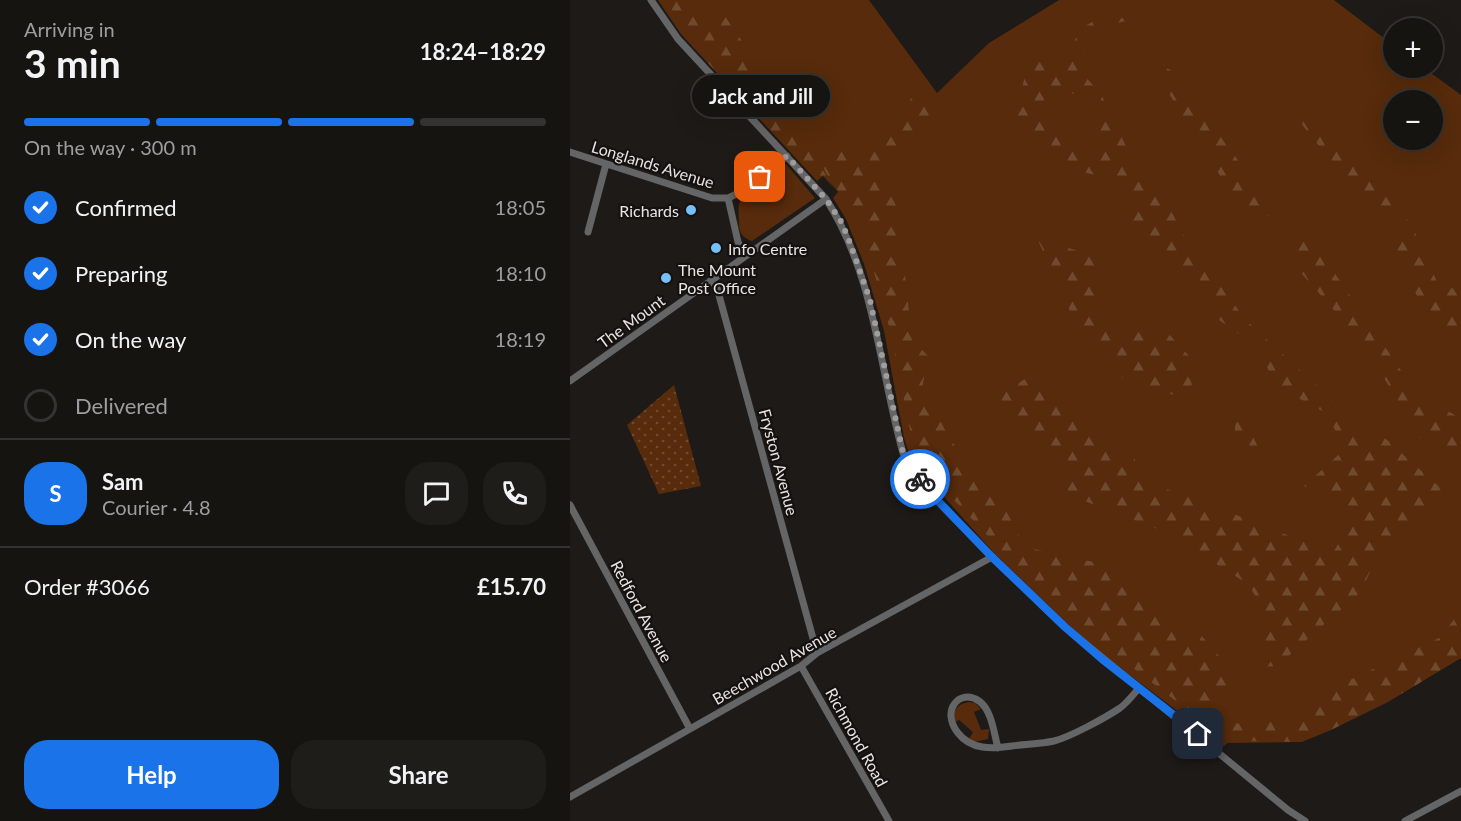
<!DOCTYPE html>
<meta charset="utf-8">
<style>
body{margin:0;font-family:Lato,sans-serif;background:#1f1d1a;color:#f1f3f6;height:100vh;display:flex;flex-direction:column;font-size:22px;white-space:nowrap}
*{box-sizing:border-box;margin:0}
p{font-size:20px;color:#9e9e9f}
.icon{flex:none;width:33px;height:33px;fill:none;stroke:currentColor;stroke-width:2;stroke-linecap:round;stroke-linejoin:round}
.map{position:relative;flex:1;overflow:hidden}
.side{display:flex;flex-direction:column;background:#161411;width:570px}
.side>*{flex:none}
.controls{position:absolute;left:813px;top:18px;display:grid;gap:12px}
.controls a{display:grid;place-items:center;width:60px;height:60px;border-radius:50%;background:#161411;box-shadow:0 6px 24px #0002,0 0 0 2px #353331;font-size:30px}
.pin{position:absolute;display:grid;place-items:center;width:51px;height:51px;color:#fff;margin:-26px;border-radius:12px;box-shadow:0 3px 9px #0006}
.courier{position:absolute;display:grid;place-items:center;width:60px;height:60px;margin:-30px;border:4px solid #1a73e8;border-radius:50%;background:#fff;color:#222;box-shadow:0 2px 8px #0007}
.bubble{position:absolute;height:42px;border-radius:21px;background:#161411;box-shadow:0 6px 24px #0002,0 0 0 2px #353331;font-size:20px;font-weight:700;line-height:42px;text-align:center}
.summary em{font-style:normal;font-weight:700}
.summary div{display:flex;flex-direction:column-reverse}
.summary{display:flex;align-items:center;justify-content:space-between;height:102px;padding:0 24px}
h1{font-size:39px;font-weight:700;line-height:45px}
.bar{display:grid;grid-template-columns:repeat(4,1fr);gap:9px 6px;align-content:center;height:72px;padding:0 24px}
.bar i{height:8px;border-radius:4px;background:#353331}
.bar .on{background:#1a73e8}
.bar p{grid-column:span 4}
.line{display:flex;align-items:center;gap:15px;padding:0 24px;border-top:2px solid #353331}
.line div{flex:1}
.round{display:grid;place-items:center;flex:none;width:63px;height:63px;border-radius:24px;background:#1f1d1a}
ol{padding:0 24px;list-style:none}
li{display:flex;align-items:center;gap:18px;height:66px}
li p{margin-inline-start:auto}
li .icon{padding:6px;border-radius:50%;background:#1a73e8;color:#fff;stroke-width:4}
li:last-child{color:#9e9e9f}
li i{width:33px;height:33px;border:3px solid #353331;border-radius:50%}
.primary-button{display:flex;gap:12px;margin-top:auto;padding:12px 24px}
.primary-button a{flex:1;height:69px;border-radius:24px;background:#1a73e8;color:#fff;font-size:24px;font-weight:700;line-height:69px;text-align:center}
.primary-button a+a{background:#1f1d1a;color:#f1f3f6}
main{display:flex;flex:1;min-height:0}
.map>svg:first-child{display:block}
</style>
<main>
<section class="side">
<div class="summary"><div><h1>3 min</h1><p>Arriving in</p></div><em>18:24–18:29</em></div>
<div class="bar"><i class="on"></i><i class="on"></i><i class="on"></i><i></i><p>On the way · 300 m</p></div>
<ol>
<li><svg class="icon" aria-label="check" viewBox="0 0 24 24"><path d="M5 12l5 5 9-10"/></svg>Confirmed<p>18:05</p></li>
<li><svg class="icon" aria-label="check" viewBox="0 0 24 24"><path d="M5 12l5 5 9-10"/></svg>Preparing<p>18:10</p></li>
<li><svg class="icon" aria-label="check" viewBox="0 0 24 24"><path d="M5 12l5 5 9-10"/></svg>On the way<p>18:19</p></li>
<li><i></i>Delivered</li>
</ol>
<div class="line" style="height:108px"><b class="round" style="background:#1a73e8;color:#fff">S</b><div><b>Sam</b><p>Courier · 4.8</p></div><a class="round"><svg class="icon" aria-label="chat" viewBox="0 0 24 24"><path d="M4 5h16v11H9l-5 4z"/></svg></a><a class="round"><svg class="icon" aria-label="phone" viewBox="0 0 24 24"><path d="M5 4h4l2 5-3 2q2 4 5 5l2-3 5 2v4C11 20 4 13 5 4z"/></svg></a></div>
<div class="line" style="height:78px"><div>Order #3066</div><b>£15.70</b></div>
<div class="primary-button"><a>Help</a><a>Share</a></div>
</section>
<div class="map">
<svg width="891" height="821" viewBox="0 0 891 821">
<defs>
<pattern id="forest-firs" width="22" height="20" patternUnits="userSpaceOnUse" patternTransform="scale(1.5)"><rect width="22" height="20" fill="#572b0b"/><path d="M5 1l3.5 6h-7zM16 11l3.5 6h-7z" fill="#6f4a2e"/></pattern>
<pattern id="garden-dots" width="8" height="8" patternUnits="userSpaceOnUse" patternTransform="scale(1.5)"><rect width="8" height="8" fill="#572b0b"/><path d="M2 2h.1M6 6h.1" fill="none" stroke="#6f4a2e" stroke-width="1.8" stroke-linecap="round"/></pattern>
</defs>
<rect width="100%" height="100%" fill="#1e1a17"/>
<path fill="#572b0b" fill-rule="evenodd" d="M106,0H299L367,93L419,43L489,0H764L823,45L824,68H854L891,95V656L800,709L729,742L657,743L654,746L521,646L425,554L341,460L334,438L314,331L294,264L276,219L263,198L268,192ZM824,100H862V140H824Z
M216,164L245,198L182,241C173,238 169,233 169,224C169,218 168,210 169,204C172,192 205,172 216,164Z
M399,702L405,703L411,709L404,712L411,730L419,729L418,739L404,742L399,739L403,732L389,720L385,722C382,710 387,704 399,702Z"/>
<path fill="url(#forest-firs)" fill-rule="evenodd" d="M88,0H116L130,19L150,9L198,79L263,187L253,176L247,181L111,34Z
M536,14L559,20L524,29L509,69L532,96L573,182L582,175L618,243L676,320L762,400L768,415L796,436L808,432L876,493L811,547L791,592L707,666L691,667L688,643L694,610L678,584L595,532L499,495L487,454L426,397L463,374L536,446L564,457L573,481L631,501L763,553L775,532L769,501L734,486L775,449L756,413L708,387L684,344L649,320L600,252L559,236V204L544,179L498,169L445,116L458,64L497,58L510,29ZM488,90L505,94L527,110L523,133L531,142L511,159L474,115Z
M575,55L602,71L687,186L699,216H675Z
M352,87L368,106L309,164L328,210L342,340L358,356L351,395L369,407L374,428L384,444L385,458L433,505L455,547L537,565L570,586L590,614L629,633L673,683L631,712L656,740L527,640L434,553L350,464L345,455L320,330L290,221L257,175L248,156L295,148Z
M719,108L806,168L824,207L795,204Z
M838,217L872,293L891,284V341L849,299L821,252Z
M724,233L755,259L845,391L891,419V446L889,449L854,442L828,418L832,407L791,341L732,274L719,244Z
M467,238L524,256V300L541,334L596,331L621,358L622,401L552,378L503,318Z
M667,404L691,453L663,451Z
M891,611V658L818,702L761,730L732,742L660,741L657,724L727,719L769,685L869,638Z"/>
<path fill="url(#garden-dots)" d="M104,385L131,486L89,494L57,425Z"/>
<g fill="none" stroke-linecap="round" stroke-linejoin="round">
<path stroke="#636566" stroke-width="7" d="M81,0L108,39L256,199C305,275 309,368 333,453L341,467L367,500L422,557L495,627L718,810L735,821
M0,152L142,198H158L171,192L217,156
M158,198L168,242L176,255
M18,232L36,164
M141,280L147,288L247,653
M0,381L256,199
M0,505L120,729
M231,666L319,821
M428,748C424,734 422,710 409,701C390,688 370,710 388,733C401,750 422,749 442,746C456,744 470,744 484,741C500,737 535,718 550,708C557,703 563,695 569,688
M0,797L231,666L247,653L422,557
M835,821L891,791"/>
</g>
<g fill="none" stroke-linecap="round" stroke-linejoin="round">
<path stroke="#a19d9c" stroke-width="6" stroke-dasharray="0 10.8" d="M190,177L217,156L256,199L272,223L280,243L300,300L333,453L350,479"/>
<path stroke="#1a73e8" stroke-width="8" d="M350,479L367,500L422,557L495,627L532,659L628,734"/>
</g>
<g fill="#76c0f7" stroke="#14110f" stroke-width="2">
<circle cx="121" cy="210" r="6"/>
<circle cx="146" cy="248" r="6"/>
<circle cx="96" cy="278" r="6"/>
</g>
<g text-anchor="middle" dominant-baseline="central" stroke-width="4.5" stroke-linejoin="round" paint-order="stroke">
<g font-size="16" fill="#e7e4e3" stroke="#14110f">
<text transform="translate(83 164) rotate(17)">Longlands Avenue</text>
<text transform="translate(61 321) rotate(-36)">The Mount</text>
<text transform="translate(209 462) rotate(75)">Fryston Avenue</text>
<text transform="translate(72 611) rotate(62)">Redford Avenue</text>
<text transform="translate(204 665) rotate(-30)">Beechwood Avenue</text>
<text transform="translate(287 737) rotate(61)">Richmond Road</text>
</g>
<g font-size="16" fill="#e7e4e3" stroke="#14110f" text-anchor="start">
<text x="109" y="210" text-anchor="end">Richards</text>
<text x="158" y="248">Info Centre</text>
<text x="108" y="269">The Mount<tspan x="108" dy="18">Post Office</tspan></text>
</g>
</g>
</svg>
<div class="controls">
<a>+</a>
<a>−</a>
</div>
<div class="pin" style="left:190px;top:177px;background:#ea580c"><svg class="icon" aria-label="bag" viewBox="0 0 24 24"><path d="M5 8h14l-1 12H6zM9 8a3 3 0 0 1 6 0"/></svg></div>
<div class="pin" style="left:628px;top:734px;background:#1f2937"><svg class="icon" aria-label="home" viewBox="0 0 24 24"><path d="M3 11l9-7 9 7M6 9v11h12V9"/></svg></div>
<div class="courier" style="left:350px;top:479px"><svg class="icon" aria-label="bike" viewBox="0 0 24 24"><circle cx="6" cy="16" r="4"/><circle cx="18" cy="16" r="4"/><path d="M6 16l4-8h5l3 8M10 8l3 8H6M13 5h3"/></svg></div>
<div class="bubble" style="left:122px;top:75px;width:138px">Jack and Jill</div>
</div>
</main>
